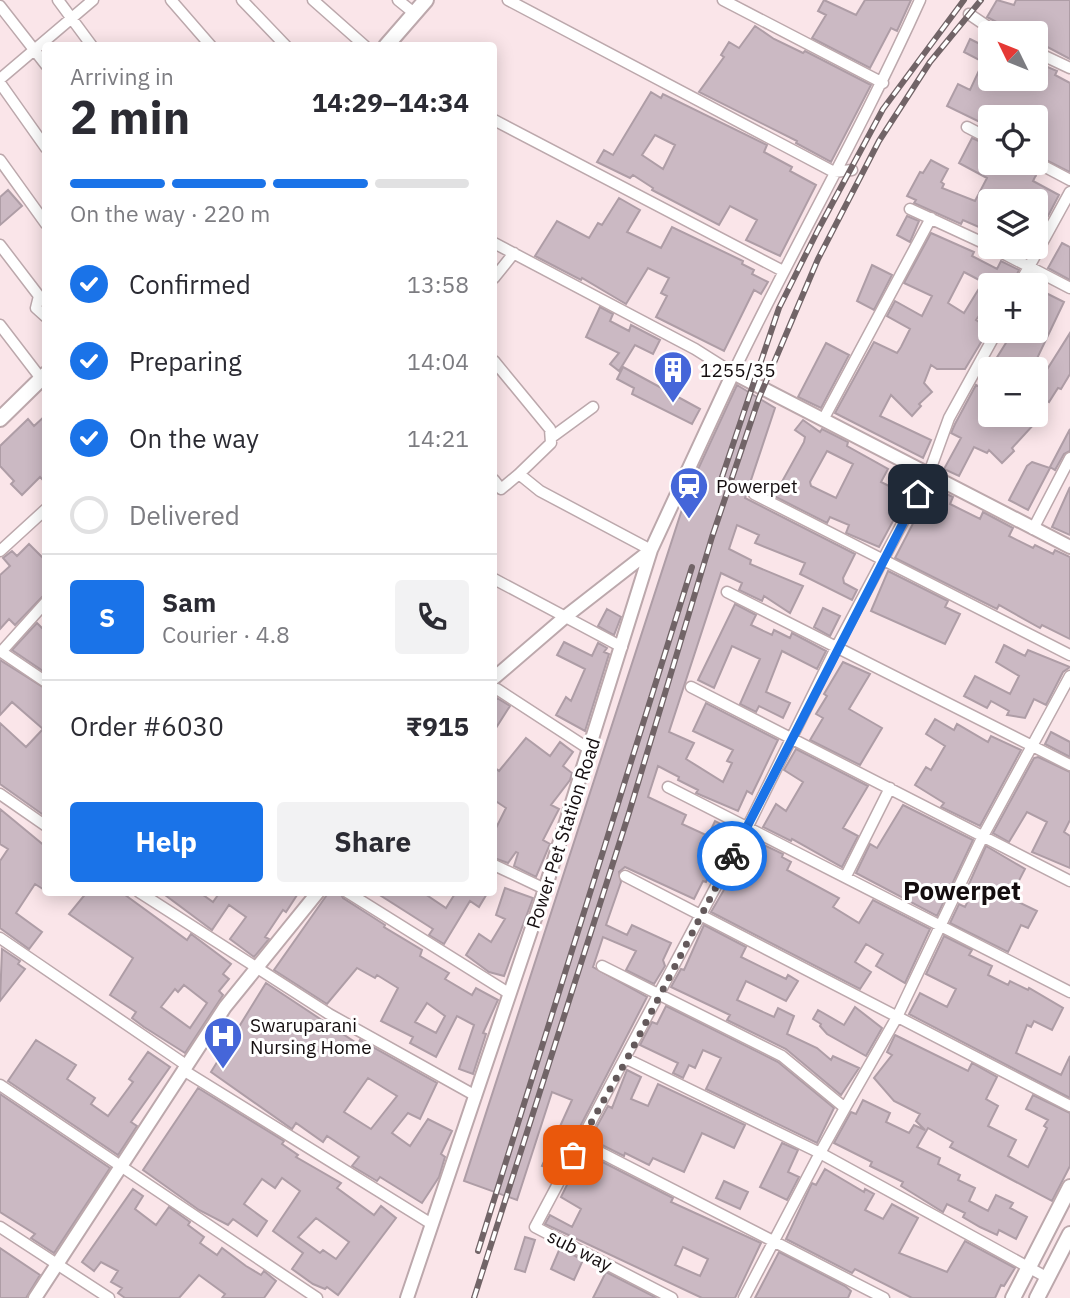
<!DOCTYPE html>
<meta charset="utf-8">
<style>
body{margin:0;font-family:"IBM Plex Sans",sans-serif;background:#f2f2f3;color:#2b2b33;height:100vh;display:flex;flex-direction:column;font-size:26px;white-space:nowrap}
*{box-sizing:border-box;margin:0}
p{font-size:23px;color:#7c7c81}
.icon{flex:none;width:38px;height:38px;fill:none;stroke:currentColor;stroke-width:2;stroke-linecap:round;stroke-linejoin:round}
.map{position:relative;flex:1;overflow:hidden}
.drawer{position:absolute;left:42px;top:42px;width:455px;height:854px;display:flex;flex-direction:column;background:#fff;border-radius:7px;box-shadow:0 4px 18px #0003}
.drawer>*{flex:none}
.needle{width:46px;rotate:313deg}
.fabs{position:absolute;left:978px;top:21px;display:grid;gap:14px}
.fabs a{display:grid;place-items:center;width:70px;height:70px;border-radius:7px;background:#fff;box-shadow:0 4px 18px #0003;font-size:35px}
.pin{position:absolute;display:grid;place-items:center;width:60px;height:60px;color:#fff;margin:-30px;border-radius:14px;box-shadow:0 4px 10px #0006}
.courier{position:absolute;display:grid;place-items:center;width:70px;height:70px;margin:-35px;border:5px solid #1a73e8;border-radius:50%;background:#fff;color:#222;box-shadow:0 2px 9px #0007}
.overview em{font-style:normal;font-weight:700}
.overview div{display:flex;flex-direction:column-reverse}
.overview{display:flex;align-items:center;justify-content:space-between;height:119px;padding:0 28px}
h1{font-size:46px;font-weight:700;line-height:52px}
.bar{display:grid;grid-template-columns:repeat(4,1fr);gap:10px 7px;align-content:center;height:84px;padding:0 28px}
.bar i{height:9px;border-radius:5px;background:#e1e1e2}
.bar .selected{background:#1a73e8}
.bar p{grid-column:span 4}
.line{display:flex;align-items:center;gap:18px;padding:0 28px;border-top:2px solid #e1e1e2}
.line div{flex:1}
.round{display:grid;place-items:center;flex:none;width:74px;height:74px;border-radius:7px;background:#f2f2f3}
ol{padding:0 28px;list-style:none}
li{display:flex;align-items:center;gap:21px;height:77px}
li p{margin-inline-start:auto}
li .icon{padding:7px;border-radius:50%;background:#1a73e8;color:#fff;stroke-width:4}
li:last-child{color:#7c7c81}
li i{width:38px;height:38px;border:4px solid #e1e1e2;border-radius:50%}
.button{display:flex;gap:14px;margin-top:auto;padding:14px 28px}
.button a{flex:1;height:80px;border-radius:7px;background:#1a73e8;color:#fff;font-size:28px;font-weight:700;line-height:80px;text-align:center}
.button a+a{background:#f2f2f3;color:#2b2b33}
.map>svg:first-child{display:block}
</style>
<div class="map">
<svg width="1070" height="1298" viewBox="0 0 1070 1298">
<rect width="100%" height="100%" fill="#fae5e9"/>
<path fill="#cbb9c3" stroke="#ae9da6" stroke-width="2" fill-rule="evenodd" d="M824,0L856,15L865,0H911L897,31L891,28L870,68L812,38L826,15L818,11Z
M997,0L1014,5L1016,0H1070V59L1036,41V33H1017L987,17Z
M755,26L774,39L803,53L805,51L871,85L831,162L796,143L797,141L699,92L724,57L721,55L729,42L739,48Z
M970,39L990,49L983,62L964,52Z
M983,62L990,66V79H1036V62L1057,71L1055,75L1070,83V172L1036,155V117H990V131L979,125L980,122L947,106L958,84L970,90Z
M651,92L661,98L663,94L767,145L764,152L792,167L790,171L816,185L780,256L746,240L757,220L730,206L719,225L652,190L653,188L633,175L630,178L597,162L604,150L613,155ZM655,135L675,145L663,169L642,155Z
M972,138L990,146V163H1012L1036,175V170L1038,171L1033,181L1059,195L1036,239V201H990V232L963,220L961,224L914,203L916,200L907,196L920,172L923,173L931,160L948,169L941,182L944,184L942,188L975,201L987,178L959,163Z
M8,190L22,206L0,225V197Z
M619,198L640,210L627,232L661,248L672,227L743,261L742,264L754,270L752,274L768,282L761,294L754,290L724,351L656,317L667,296L661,293L669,278L648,268L626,304L582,278L581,280L535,256L557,221L589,238L598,223L602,225Z
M907,216L919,221L910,242L897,235Z
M931,233L974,252L972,256L997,269L1001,261L1019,270L1012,285H990V300L976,320L989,329L965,369H937L931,365L924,383L932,392L919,404L921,406L912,416L891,395L880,416L931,440L923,458L835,413L874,342L897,353L901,347L910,329L887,316L895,301L922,316L932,296L904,283ZM964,272L983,282L964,313L948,303Z
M1062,243L1070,247V280L1048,268Z
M872,265L892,275L874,310L857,301Z
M1036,288L1064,302L1032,369H998L1001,362L996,359L1009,338L1003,335L1004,331H1036Z
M600,307L613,314L610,321L629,331L631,325L660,340L653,354L635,345L619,371L610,364L619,353L586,337Z
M1070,333V374L1061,389L1058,388L1049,402L1046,400L1036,422L1012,448L1014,451L1002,463L989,450L987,453L974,447L959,476L944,469L961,438L951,433L955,424L976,385L990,393V415L1007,423L1015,415H1036V387Z
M826,343L849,355L821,408L798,397Z
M623,367L700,409L692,424L632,394L634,388L617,379Z
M737,385L775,408L745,498L855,554L843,578L844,583L857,590L852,600L800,574L805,563L755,543L759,535L737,525L729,549L751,560L750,564L803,586L790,613L764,596L762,601L739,590L742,583L721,573L669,732L694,743L686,759L723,782L732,763L727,761L733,750L693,731L706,703L778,740L752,794L747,791L738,811L696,793L698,790L678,780L679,777L658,766L648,797L686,815L682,824L708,836L715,821L731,829L706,882L703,881L694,899L625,867L619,872L621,882L606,925L627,935L632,925L671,943L663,960L665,966L654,984L626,970L636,951L603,937L593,967L647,997L569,1148L564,1145L555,1170L542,1166L572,1100L552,1092L517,1200L464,1181L688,491Z
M46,415V483L40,477L22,495L11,484L14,481L0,466V446L28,419L34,426Z
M803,420L820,432L822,429L848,442L847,446L888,469L881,482L907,495L879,547L846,533L849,525L830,517L827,523L774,496L804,442L805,437L795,430ZM827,451L853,464L836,498L811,486L810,482Z
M1070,429V451L1064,454L1055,470L1050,467Z
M1032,462L1050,468L1028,510L1009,500L1027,466Z
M932,487L953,497L950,504L980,519L983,512L1013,528L1009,536L1033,548L1035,545L1053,554L1055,550L1070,557V639L1042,625L1040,628L999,605L997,609L895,558Z
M1070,487V535L1052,527Z
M29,544L46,561V593L15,625L9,619L0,629V575L10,566L3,558L12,551L17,556Z
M888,571L948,601L945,607L960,614L945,644L871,611Z
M735,604L756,615L751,625L772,635L774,630L790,638L792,633L826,651L817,669L782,651L766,692L790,703L783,718L759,706L756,712L740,704L760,659L732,646L714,688L698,680Z
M823,608L840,616L830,636L814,627Z
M607,609L621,617L614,635L598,626Z
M37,623L46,632V673L12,650Z
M564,642L592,656L598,643L607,648L604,652L609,654L585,731L556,715L566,697L571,701L585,669L557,655Z
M1004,645L1025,656L1028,650L1070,667L1063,672L1046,705L1034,699L1025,718L1007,715L1009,711L991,701L987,708L964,696L975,676L1010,694L1019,676L996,662Z
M0,660L46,689V809L42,814L0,784V723L26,747L43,729L12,702L0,715Z
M843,662L870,674L849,709L882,728L860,765L810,740L823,718L816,714L827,696L824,694Z
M497,698L510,706L494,731V702Z
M935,719L954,730L957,724L988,742L991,736L1021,750L980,826L941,807L944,803L915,785L926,767L931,770L945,746L926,734Z
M1051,732L1070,742V757L1045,744Z
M526,738L550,756L560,742L573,752L563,766L572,773L570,780L551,805L559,809L543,840L550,844L536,877L514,866L518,853L516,852L508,863L494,858V832L506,808L494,800V767L499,771Z
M796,749L868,786L843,828L858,836L842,867L792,839L791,841L763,827L776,804L786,811L803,782L784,770Z
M1038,757L1070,772V820L1064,832L1070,836V868L1032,852L1047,822L1027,812L1009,842L993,833L1034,758Z
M903,805L973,840L937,916L856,873L870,844L877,848Z
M0,809L46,847V891L35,884L16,913L42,932L29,949L0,928V861L8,849L0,844Z
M753,840L783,854L782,857L791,862L787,870L839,898L833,907L859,923L873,900L930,929L905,983L876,966L883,954L866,944L855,962L871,972L860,989L711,912Z
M986,846L1025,869L1010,898L1037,911L1028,928L1021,925L1008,952L950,923L959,904L965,907L975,887L969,884Z
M505,888L533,898L504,976L489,972L466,955L479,934L491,942L505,919L496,915Z
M87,892H121L187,940L191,934L231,964L223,974L229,979L219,991L223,995L185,1053L144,1027L132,1018L136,1012L110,995L133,958L69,914ZM184,985L207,1003L190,1028L161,1007L175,989L178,992Z
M161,892H199L213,902L220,892H299L286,912L283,910L265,937L269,939L254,957L230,939L246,917L229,905L212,930Z
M329,892H340L343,898L385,925L384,927L422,950L420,956L449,973L445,979L472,995L476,988L498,1000L483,1033L486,1034L473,1074L459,1069L474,1025L457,1016L436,1057L410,1043L413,1037L381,1021L398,988L377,975L375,978L357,968L327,1004L274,970ZM427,1003L445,1016L436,1033L415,1022Z
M375,892H422L446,908L456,892H488L479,907L470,901L444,944L429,935L433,929Z
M704,925L746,947L741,957L786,979L788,975L798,981L786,1001L746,981L737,1000L774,1017L778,1008L794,1016L787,1034L817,1048L831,1060L833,1056L859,1068L841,1095L786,1049L727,1020L730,1015L671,987L681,969L684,970Z
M944,936L972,950L969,955L992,966L988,975L1008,985L1010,981L1028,990L1029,988L1063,1008L1052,1030L1034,1021L1031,1027L1027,1025L1016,1053L1061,1075L1070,1056V1098L909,1014L920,993L947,1007L956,989L926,974Z
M2,949L20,961L18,964L25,969L0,1001Z
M266,983L358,1044L360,1040L437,1083L420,1119L408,1113L392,1133L410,1146L428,1119L452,1131L441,1154L445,1157L439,1177L422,1203L380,1177L377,1181L352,1166L359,1157L327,1136L323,1142L296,1123L292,1129L211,1072ZM368,1078L397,1096L371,1129L344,1112Z
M666,1006L778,1062L834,1108L817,1143L706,1089L721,1058L703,1050L695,1068L689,1065L683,1078L673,1073L678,1063L640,1045L652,1022L657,1024Z
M855,1007L882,1028L866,1056L827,1034L820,1026L821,1024L813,1019L818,1010L844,1025Z
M895,1035L968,1071L972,1063L997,1077L986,1099L998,1106L988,1126L1016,1140L1008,1156L1028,1167L1047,1128L1044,1126L1048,1120L1026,1109L1033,1095L1070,1113V1166L1052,1201L950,1147L953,1142L928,1128L917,1147L940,1158L938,1164L960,1175L958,1180L975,1188L969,1201L988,1211L996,1195L1013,1203L1010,1208L1027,1217L1016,1239L999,1230L997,1235L980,1227L963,1217L965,1213L947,1204L943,1212L901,1186L903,1182L870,1166L872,1162L834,1143L851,1112L856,1114L863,1100L890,1113L886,1122L909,1133L914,1125L925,1130L916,1121L920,1114L894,1101L874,1078L892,1055L887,1052Z
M36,1040L76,1065L67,1079L95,1098L91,1104L108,1116L133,1082L129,1079L148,1052L170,1067L131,1122L137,1126L118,1155L8,1081Z
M627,1070L641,1077L631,1099L648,1106L658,1084L745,1125L734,1148L702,1133L684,1172L653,1158L649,1165L625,1153L624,1156L590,1139L608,1106L612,1108Z
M198,1088L284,1141L282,1144L298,1155L296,1157L341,1183L337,1188L374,1215L381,1206L396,1218L338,1295L327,1287L325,1289L313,1284L292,1269L303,1253L273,1231L300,1191L282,1178L275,1188L262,1179L244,1204L267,1221L257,1236L233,1219L228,1225L199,1210L143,1170ZM316,1218L349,1242L336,1259L323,1250L320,1253L298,1237Z
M0,1094L110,1168L54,1253L31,1238L35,1234L0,1212Z
M782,1143L798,1150L788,1172L799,1177L787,1200L760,1187Z
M583,1152L673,1198L671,1202L761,1243L735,1298H702L545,1224L550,1215L572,1227L581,1209L561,1197ZM683,1247L708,1259L700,1276L675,1265Z
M825,1169L864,1192L865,1189L874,1194L865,1210L883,1219L892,1204L918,1218L899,1253L947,1272L965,1241L1015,1268L1004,1286L1001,1285L995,1298H912L855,1269L852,1273L786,1239L812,1183L816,1185Z
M724,1181L748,1192L740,1209L716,1198Z
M133,1189L143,1196L135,1209L156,1225L169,1207L190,1222L188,1225L204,1237L200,1243L217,1255L222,1248L246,1266L261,1275L264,1271L276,1281L264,1298H222L225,1294L199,1275L179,1298H125L118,1293L122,1288L111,1282L118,1271L101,1262L94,1271L82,1262Z
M525,1237L535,1240L525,1272L515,1269Z
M0,1248L40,1275L26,1298H0Z
M560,1248L583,1260L574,1280L551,1269Z
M779,1252L845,1286L851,1291L848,1298H755Z
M606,1272L653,1296L656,1298H593Z"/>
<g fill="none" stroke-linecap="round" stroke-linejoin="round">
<g stroke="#bca8ac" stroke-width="13">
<path id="minor" d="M58,0L92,46
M171,0L211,46
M242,0L286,46
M313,0L365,46
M398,0L414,13
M508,0L834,172L852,170
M723,0L883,83
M0,6L46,65
M969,14L997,33
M1036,52L1070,68
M0,79L93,0
M0,83L46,148
M494,120L783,271
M967,127L990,139
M0,160L46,224
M1036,162L1070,180
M910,209L990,246
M494,243L695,349L733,373C793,248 863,127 920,0
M0,245L39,296L36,308L46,317
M991,247L1070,288
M494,278L514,253
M1019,285L1070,192
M0,325L46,385
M494,361L550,429L551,443L519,474
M824,418L931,218
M552,437L593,407
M494,480L501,489L519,474L540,491L651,550
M754,494L1070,655
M1033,529L1070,458
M0,551L46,509
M494,579L622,647
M727,592L1070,765
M0,651L46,682
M1,652L46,602
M691,687L1070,881
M494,689H497L589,749
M668,787L1070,992
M0,794L46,826
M494,865L545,889
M625,876L1070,1106
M846,876L890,788
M139,892L329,1014L476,1096
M347,892L510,994
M0,938L186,1065
M602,966L782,1056L845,1108L820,1153L1048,1278
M627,1059L820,1153L744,1298
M183,1070L430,1223
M0,1085L317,1298
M845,1108L897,1017L983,836L1070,676
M580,1142L884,1298
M0,1227L109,1298
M672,1298L535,1227L748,826L837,646L929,473L949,418L997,331"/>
</g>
<g stroke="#bca8ac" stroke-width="16">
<path id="tertiary" d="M494,678L565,617L651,550
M35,1298L225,1007L318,892
M407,1298L545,889L651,550L733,373L1070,547"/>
</g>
<g stroke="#bca8ac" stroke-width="18">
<path id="secondary" d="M386,46L426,0
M0,419L46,374
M1013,1298L1070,1187
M1037,1298L1070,1234"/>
</g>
<use href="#minor" stroke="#fff" stroke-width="10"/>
<use href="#tertiary" stroke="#fff" stroke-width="12"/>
<use href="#secondary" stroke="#fff" stroke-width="14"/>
<g stroke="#716467" stroke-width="6">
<path id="rail" d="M722,477L779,308L818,230L883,109L964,0
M478,1251L692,567
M474,1298L629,813L712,537L759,398L818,259L879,141L930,62L981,0"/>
</g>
<use href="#rail" stroke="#fff" stroke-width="3.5" stroke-dasharray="10" stroke-linecap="butt"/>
</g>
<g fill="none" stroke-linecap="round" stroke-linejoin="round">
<path stroke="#64595b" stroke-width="7" stroke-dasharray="0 12.6" d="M573,1155L627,1059L732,856"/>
<path stroke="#1a73e8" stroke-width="9" d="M732,856L918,494"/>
</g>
<defs>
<g id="building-pin" transform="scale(2.0125)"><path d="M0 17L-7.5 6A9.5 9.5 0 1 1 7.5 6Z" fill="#4566d9" stroke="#fff"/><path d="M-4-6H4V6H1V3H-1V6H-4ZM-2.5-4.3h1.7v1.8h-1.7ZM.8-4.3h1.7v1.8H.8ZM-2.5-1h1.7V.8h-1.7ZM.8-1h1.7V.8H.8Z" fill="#fff"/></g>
<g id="station-pin" transform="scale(2.0125)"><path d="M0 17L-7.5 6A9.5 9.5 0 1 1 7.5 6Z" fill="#4566d9" stroke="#fff"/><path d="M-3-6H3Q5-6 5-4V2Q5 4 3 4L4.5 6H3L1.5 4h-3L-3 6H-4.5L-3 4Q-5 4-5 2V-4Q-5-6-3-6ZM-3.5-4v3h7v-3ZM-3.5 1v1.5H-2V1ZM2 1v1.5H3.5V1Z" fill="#fff"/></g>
<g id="hospital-pin" transform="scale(2.0125)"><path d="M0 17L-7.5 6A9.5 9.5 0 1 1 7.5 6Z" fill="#4566d9" stroke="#fff"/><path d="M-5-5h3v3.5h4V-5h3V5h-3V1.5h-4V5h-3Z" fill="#fff"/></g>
</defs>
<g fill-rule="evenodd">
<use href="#building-pin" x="673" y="370"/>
<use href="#station-pin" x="689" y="486"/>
<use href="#hospital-pin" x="223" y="1036"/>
</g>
<g text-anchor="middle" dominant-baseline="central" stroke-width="6" stroke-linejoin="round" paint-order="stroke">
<g font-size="19" fill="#140d0f" stroke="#fff" text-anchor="start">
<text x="700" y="370">1255/35</text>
<text x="716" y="486">Powerpet</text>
<text x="250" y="1025">Swaruparani<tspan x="250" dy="22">Nursing Home</tspan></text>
</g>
<g font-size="19" fill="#140d0f" stroke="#fff">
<text transform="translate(563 833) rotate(-72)">Power Pet Station Road</text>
<text transform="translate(580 1250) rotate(27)">sub way</text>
</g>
<g font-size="26" font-weight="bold" fill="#140d0f" stroke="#fff">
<text x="962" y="890">Powerpet</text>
</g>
</g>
</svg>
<div class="fabs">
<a><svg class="needle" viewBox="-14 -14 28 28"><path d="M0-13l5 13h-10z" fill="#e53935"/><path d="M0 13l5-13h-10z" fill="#7c7c81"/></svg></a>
<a><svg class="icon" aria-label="locate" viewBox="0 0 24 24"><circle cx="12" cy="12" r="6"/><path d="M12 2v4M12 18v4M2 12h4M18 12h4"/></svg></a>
<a><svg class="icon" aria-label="layers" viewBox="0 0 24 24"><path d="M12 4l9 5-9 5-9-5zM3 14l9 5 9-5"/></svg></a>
<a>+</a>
<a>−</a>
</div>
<div class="pin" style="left:573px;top:1155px;background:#ea580c"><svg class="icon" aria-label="bag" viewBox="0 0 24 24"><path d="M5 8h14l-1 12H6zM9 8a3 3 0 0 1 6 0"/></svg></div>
<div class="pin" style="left:918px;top:494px;background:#1f2937"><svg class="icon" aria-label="home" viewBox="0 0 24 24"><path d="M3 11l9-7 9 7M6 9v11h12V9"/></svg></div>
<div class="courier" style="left:732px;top:856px"><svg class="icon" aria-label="bike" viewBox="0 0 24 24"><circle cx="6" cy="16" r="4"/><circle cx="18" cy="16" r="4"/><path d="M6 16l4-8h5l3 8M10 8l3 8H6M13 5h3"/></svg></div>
<section class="drawer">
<div class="overview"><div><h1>2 min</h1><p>Arriving in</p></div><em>14:29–14:34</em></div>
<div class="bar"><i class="selected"></i><i class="selected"></i><i class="selected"></i><i></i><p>On the way · 220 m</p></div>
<ol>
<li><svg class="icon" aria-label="check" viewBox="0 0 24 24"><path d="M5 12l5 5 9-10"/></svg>Confirmed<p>13:58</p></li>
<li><svg class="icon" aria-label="check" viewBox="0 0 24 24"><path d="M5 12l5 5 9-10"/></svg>Preparing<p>14:04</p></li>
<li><svg class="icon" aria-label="check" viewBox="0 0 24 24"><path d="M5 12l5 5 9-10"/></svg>On the way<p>14:21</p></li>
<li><i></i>Delivered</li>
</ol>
<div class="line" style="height:126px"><b class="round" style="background:#1a73e8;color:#fff">S</b><div><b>Sam</b><p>Courier · 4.8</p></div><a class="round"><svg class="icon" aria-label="phone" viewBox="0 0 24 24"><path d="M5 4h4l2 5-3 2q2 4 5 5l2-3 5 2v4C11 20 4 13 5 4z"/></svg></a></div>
<div class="line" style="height:91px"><div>Order #6030</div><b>₹915</b></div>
<div class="button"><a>Help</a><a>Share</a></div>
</section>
</div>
